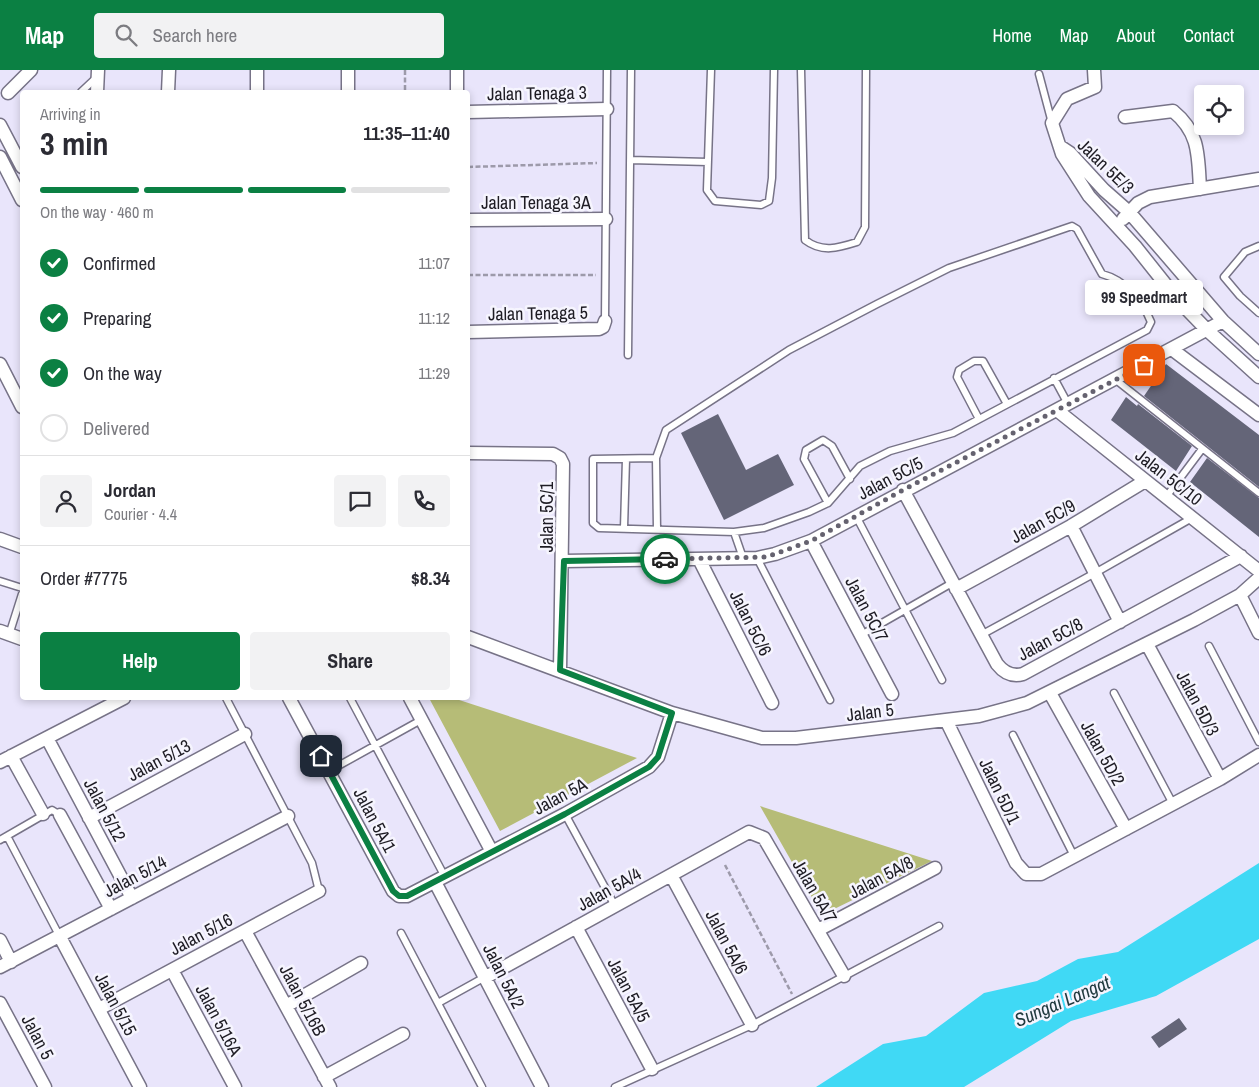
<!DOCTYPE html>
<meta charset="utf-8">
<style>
body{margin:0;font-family:"Archivo Narrow",sans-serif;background:#f2f2f3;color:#2b2b33;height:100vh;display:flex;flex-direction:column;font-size:19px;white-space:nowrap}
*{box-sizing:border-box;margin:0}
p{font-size:16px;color:#7c7c81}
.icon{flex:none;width:28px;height:28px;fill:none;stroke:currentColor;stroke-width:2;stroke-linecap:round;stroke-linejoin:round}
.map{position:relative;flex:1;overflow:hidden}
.side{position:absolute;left:20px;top:20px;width:450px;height:610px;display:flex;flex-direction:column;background:#fff;border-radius:5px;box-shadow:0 2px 8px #0003}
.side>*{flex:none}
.buttons{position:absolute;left:1194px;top:15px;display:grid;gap:10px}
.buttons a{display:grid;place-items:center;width:50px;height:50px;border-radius:5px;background:#fff;box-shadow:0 2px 8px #0003;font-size:25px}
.pin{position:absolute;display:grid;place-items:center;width:42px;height:42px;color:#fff;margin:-21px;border-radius:10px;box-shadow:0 2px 8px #0006}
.courier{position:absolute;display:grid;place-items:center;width:50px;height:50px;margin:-25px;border:4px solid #0b8043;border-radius:50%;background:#fff;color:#222;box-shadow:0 1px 6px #0007}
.bubble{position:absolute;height:35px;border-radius:5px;background:#fff;box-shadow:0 2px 8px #0003;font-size:16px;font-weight:700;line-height:35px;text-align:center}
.summary em{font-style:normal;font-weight:700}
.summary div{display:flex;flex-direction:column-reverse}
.summary{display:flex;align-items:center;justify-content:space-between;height:85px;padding:0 20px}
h1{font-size:32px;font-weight:700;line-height:38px}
.bar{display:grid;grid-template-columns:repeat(4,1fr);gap:8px 5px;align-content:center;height:60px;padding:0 20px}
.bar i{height:6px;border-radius:4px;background:#e1e1e2}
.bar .current{background:#0b8043}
.bar p{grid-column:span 4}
.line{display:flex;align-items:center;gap:12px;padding:0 20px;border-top:1px solid #e1e1e2}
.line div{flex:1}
.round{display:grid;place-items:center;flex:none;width:52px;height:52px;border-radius:5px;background:#f2f2f3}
ol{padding:0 20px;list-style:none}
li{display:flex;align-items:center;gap:15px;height:55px}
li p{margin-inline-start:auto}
li .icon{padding:5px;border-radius:50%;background:#0b8043;color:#fff;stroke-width:4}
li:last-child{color:#7c7c81}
li i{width:28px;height:28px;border:2px solid #e1e1e2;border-radius:50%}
.button{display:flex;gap:10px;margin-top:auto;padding:10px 20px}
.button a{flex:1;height:58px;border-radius:5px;background:#0b8043;color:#fff;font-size:20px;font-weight:700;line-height:58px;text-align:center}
.button a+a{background:#f2f2f3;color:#2b2b33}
header{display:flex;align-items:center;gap:30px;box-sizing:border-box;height:70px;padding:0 25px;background:#0b8043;color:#fff}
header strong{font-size:24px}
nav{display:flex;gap:28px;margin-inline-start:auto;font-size:18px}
.search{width:350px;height:45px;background:#f2f2f3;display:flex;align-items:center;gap:12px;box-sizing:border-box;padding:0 18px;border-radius:5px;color:#7c7c81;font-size:19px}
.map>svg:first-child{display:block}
</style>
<header>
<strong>Map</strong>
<div class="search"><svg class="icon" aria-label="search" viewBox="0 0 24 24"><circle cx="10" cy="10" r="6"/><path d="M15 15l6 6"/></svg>Search here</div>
<nav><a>Home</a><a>Map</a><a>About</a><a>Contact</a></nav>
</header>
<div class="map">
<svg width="1259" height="1017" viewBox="0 0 1259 1017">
<rect width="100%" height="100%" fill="#e9e5fb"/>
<path fill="#b6bc77" d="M429,628H453L637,688L500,761Z
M760,736L932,791L822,845Z"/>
<path fill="#40d9f5" d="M1259,793V869L1156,926L1071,951L964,1017H816L883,974L926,966L984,923L1037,911L1078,889L1118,882Z"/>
<path fill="#646578" d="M1166,294L1259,365V417L1144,326Z
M1126,327L1137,336L1138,334L1192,376L1176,401L1111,350Z
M718,344L746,400L778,384L794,415L724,450L681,363Z
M1207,388L1259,428V467L1190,412Z
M1179,948L1187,959L1159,978L1151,967Z"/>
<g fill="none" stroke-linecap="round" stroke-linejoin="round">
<g stroke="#777387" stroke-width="9">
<path id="service" d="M711,0L707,120L715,131L761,135L769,131L772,108L774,0
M801,0L805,170C822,183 838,178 857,172L865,157L866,0
M1039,4L1052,53
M81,22L97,7
M630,90L708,92
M1259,176L1245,182L1224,207L1240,226L1259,243
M605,251L607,0
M628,285L631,0
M1054,308L1068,334
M1116,310L1259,423
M979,349L957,307L959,300L974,291H983L1007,334
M656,388L593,389V453L599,458L734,462L764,458L809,442L828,433L860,396L890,381L953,363L1147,260L1151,252C1142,230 1125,210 1102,204L1077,159L1072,156L949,198L877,234L789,280L666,360L656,388L657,459
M1166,427L1202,379
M828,433L804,389L806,380L823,370L832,376L850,409
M856,446L942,610
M624,458L626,389
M734,462L743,488
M757,488L830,630
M0,511L22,518
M9,565L22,524
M861,565L952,513
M981,565L1095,503L1192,448
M1209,576L1259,672
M1114,623L1173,734
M226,628L312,793L319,821
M350,628L445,807
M1013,665L1074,786
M329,701L421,650
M565,744L615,836
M7,766L60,867
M0,770L52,740L60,745
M401,863L482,1017
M438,933L485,907
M615,1017L752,955L939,856"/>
</g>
<g stroke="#777387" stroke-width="15">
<path id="minor" d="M1094,0L1095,17L1067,29L1052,53L1062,84L1089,126L1135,176L1178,230L1207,260L1259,307
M97,22L98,0
M168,22L169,0
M257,22V0
M348,22V0
M457,22V0
M8,23L31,0
M468,42L607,39
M1125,47L1173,41C1200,63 1198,86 1200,119
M0,55L22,97
M1061,77L1070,83L1104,120L1129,142L1223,251L1259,284
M0,87L22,130
M1123,149L1138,133L1150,127L1259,109
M468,150L606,149
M468,262L599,259L603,257L605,251
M1173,280L1259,345
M0,294L22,337
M1058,341L1259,501
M468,383L553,384L560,388L563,394L560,601
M903,420L997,594C1004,603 1012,607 1023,604L1241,486
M1071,456L1120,552
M0,469L22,477
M811,471L892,624
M699,489L772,633
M564,491L757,488L775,484L811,471L1223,251
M956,519L1071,456L1145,411
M1240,525L1259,563
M0,561L22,569
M468,567L672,643L762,668H796L979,646L1027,633L1194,550L1240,525L1259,508
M1147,574L1220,709
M1050,623L1126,759
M289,628L393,821L399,826H407L565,744L649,697L658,687L672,643
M410,628L492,782
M946,650L1016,793L1026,804H1041L1220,709L1259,685
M47,668L132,828
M11,686L43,744
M0,692L124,628
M60,745L111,839
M89,748L245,664
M671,805L752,955
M435,812L542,1017
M576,857L652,999
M818,860L935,798
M245,861L330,1017
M60,867L140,1017
M0,870L11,892
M0,897L288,746
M172,900L235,1017
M486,907L749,762L764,768L844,906
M0,933L45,1017
M286,936L361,893
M99,939L319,821
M324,1007L403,964"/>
</g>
<path stroke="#9d9aaa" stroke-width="2.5" stroke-dasharray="5 2.5" stroke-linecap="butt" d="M405,0V22
M468,97L597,93
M468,205H596
M725,795L792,924"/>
<use href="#service" stroke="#fff" stroke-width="6"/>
<use href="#minor" stroke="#fff" stroke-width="12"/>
</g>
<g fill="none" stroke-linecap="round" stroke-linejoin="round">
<path stroke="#65626f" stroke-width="5" stroke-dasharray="0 9" d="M665,489L766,487L811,471L903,420L1144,295"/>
<path stroke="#0b8043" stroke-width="6" d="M321,686L393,821L399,826H407L565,744L649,697L658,687L672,643L560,600L564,491L665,489"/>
</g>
<g text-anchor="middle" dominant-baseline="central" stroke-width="5" stroke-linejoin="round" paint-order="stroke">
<g font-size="18" fill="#1e1c24" stroke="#f6f5fe">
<text transform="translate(537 23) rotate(-1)">Jalan Tenaga 3</text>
<text transform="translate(1106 96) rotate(44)">Jalan 5E/3</text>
<text x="536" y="132">Jalan Tenaga 3A</text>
<text transform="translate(538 243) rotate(-1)">Jalan Tenaga 5</text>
<text transform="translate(1169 407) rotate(38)">Jalan 5C/10</text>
<text transform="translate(890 408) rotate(-28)">Jalan 5C/5</text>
<text transform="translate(546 447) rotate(-90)">Jalan 5C/1</text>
<text transform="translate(1043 451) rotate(-29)">Jalan 5C/9</text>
<text transform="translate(867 539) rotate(62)">Jalan 5C/7</text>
<text transform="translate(751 553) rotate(63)">Jalan 5C/6</text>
<text transform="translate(1050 569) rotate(-28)">Jalan 5C/8</text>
<text transform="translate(1198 633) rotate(62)">Jalan 5D/3</text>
<text transform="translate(870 642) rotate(-7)">Jalan 5</text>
<text transform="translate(1103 683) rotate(61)">Jalan 5D/2</text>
<text transform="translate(159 690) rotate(-28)">Jalan 5/13</text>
<text transform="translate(1000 721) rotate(64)">Jalan 5D/1</text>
<text transform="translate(560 726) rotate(-28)">Jalan 5A</text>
<text transform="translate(105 740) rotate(62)">Jalan 5/12</text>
<text transform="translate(375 750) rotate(62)">Jalan 5A/1</text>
<text transform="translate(135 806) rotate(-28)">Jalan 5/14</text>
<text transform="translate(881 807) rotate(-28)">Jalan 5A/8</text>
<text transform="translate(609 819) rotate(-29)">Jalan 5A/4</text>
<text transform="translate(815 821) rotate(60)">Jalan 5A/7</text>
<text transform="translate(201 864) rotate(-28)">Jalan 5/16</text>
<text transform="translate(727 872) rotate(62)">Jalan 5A/6</text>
<text transform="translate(504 906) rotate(63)">Jalan 5A/2</text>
<text transform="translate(629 920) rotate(62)">Jalan 5A/5</text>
<text transform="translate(303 930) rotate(62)">Jalan 5/16B</text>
<text transform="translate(116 934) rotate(62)">Jalan 5/15</text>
<text transform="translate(219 950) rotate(62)">Jalan 5/16A</text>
<text transform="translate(38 967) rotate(62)">Jalan 5</text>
</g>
<g font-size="19" font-style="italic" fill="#213a3f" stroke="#f6f5fe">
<text transform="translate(1062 931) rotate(-23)">Sungai Langat</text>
</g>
</g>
</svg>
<div class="buttons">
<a><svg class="icon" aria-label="locate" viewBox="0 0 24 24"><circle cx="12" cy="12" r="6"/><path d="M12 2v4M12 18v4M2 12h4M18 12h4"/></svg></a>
</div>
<div class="pin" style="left:1144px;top:295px;background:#ea580c"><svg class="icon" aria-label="bag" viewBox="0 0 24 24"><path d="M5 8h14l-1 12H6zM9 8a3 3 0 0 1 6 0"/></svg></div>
<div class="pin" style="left:321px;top:686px;background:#1f2937"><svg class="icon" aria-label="home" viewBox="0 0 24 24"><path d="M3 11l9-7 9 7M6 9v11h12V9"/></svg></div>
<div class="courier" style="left:665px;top:489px"><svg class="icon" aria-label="car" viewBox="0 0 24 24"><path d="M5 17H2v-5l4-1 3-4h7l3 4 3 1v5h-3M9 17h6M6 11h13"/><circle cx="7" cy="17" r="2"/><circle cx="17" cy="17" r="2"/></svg></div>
<div class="bubble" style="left:1085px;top:210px;width:118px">99 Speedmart</div>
<section class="side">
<div class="summary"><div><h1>3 min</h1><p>Arriving in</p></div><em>11:35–11:40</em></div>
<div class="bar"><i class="current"></i><i class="current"></i><i class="current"></i><i></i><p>On the way · 460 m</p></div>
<ol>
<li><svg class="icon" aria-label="check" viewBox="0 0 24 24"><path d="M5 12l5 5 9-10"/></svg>Confirmed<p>11:07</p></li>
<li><svg class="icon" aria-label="check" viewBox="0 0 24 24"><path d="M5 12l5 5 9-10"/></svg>Preparing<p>11:12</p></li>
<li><svg class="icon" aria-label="check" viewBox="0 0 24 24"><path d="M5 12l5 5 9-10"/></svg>On the way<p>11:29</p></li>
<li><i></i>Delivered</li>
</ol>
<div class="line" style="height:90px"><a class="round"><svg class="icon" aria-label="person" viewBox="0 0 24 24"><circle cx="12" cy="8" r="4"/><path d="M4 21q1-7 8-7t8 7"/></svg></a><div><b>Jordan</b><p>Courier · 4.4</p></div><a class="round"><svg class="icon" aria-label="chat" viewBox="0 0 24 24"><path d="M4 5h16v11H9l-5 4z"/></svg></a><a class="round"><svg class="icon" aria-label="phone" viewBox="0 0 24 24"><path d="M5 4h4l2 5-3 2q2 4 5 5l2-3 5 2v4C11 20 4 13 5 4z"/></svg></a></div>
<div class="line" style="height:65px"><div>Order #7775</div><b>$8.34</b></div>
<div class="button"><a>Help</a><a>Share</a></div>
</section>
</div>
